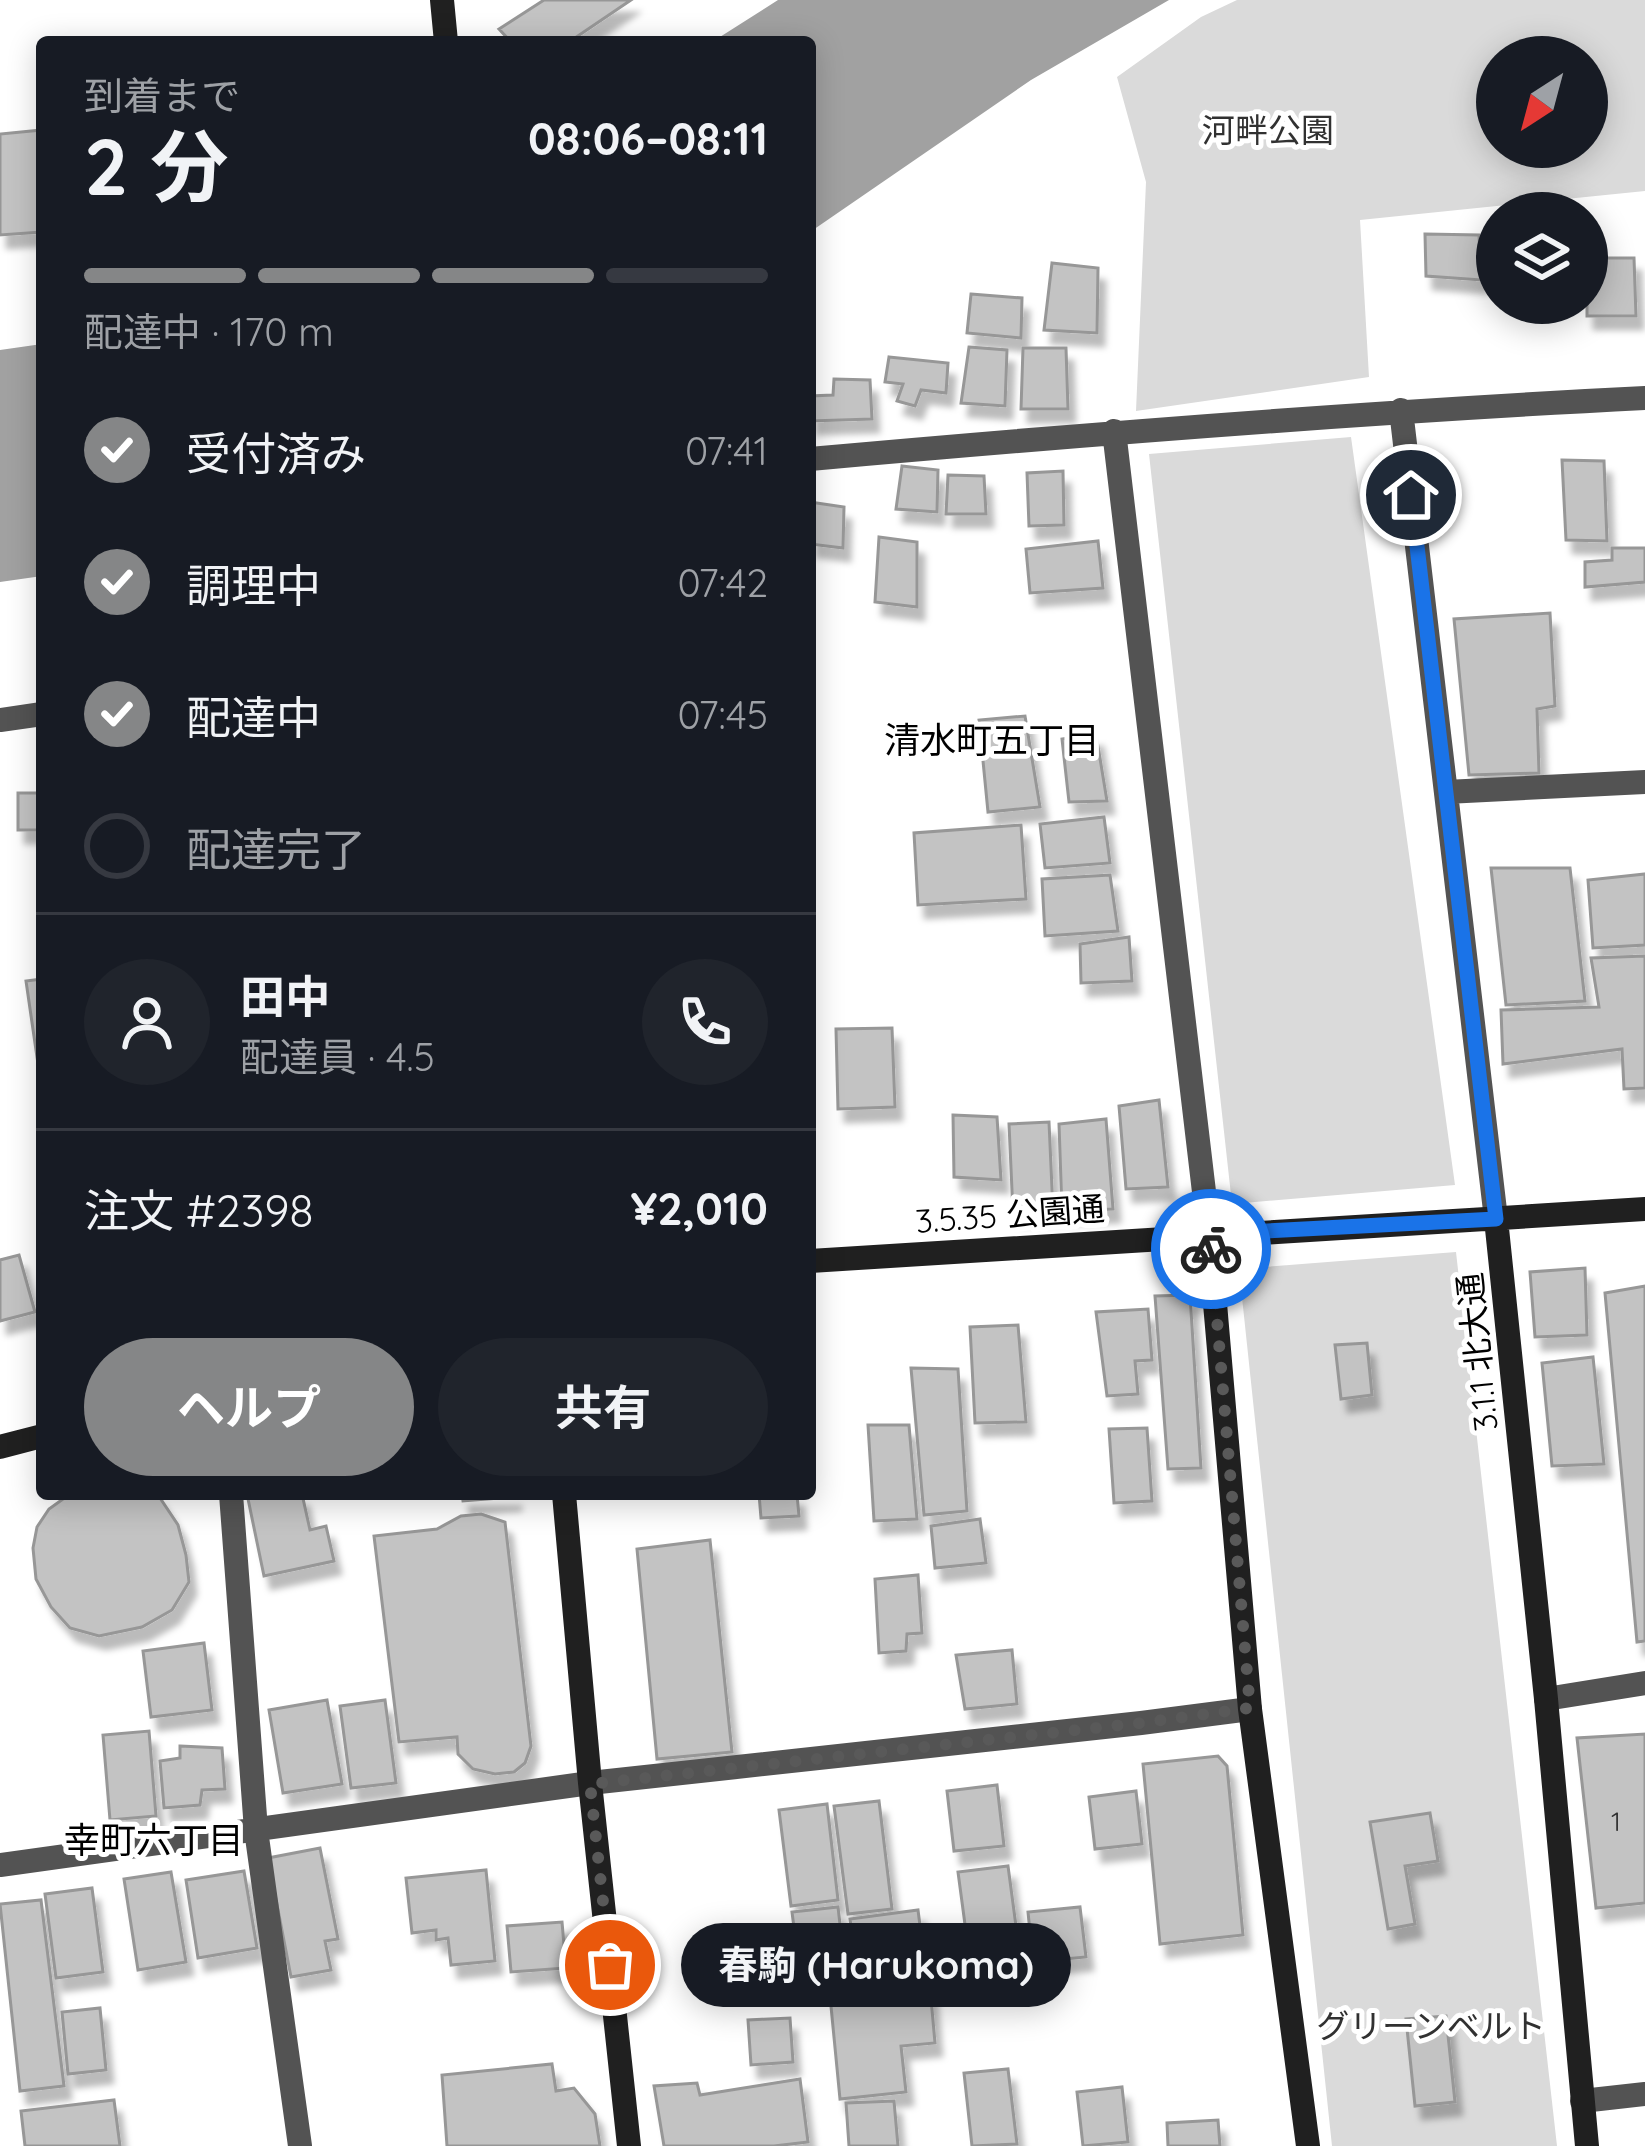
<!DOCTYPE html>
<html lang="ja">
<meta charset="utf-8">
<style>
body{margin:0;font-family:Quicksand,"Noto Sans JP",sans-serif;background:#20242c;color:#f1f3f6;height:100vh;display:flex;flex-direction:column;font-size:45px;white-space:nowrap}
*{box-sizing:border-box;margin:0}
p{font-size:39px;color:#9ea1a6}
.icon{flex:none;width:66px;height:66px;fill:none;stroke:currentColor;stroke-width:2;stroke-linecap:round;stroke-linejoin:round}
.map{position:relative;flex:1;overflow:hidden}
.details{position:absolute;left:36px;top:36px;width:780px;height:1464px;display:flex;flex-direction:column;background:#171b24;border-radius:12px;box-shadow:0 6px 30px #0003}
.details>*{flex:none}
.needle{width:78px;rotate:216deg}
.fabs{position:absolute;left:1476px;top:36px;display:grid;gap:24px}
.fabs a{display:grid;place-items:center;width:132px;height:132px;border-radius:50%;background:#171b24;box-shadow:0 6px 30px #0003;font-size:60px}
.pin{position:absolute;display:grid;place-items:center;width:102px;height:102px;color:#fff;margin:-51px;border:6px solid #fff;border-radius:50%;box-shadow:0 3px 12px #0007}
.courier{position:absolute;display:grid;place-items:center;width:120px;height:120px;margin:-60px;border:9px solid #1a73e8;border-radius:50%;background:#fff;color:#222;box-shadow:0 3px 15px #0007}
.bubble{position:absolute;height:84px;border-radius:42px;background:#171b24;box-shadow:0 6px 30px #0003;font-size:39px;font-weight:700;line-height:84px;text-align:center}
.head em{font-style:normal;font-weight:700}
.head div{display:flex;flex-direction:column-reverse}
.head{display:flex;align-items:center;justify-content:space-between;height:204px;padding:0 48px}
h1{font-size:78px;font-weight:700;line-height:90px}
.bar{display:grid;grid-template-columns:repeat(4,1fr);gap:18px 12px;align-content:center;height:144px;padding:0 48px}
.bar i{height:15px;border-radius:9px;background:#363941}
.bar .active{background:#858687}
.bar p{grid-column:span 4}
.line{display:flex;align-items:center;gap:30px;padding:0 48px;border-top:3px solid #363941}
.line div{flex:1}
.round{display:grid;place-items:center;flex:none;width:126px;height:126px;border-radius:63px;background:#20242c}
ol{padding:0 48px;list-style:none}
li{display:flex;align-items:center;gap:36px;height:132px}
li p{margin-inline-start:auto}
li .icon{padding:12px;border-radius:50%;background:#858687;color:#fff;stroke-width:4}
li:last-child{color:#9ea1a6}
li i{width:66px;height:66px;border:6px solid #363941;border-radius:50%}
.primary-button{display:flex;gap:24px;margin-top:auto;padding:24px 48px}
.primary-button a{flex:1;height:138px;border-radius:72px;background:#858687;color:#fff;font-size:48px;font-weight:700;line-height:138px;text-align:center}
.primary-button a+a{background:#20242c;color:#f1f3f6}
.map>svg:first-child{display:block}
</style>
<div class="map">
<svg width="1645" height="2146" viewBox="0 0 1645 2146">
<defs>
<filter id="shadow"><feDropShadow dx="7" dy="13" stdDeviation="3" flood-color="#0004"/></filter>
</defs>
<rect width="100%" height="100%" fill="#fff"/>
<path fill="#dadada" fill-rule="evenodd" d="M1237,0H1645V191L1360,220L1369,377L1136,411L1146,182L1117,77L1201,17ZM1497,57H1587V147H1497Z
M1351,437L1455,1185L1232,1204L1149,454Z
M1456,1252L1557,2146H1332L1239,1269Z"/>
<path fill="#a1a1a1" d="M778,0H1169L1031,80L810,232V42H712Z
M42,344V576L0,582V350Z"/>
<path fill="#c3c3c3" stroke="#979797" stroke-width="3" filter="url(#shadow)" d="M544,0H631L569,42H511L499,29Z
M42,130V232L0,235V134Z
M1425,234L1479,235L1481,280L1426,276Z
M1587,258H1634L1636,316H1587Z
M1052,263L1098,268L1097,333L1044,330Z
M971,294L1022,298L1021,338L967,333Z
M969,347L1007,350L1005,406L961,403Z
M1023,348H1066L1068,409H1021Z
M889,357L948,363L946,393L921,390L915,406L897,401L903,384L885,382Z
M834,379L870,380L872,419L810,421V396L833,395Z
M1562,460L1604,461L1607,541L1566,540Z
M902,466L938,470L937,512L896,509Z
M1063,471L1064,525L1029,526L1027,473Z
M948,475L984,476L986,514H946Z
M810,502L844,507L843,548L810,544Z
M879,537L917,542V607L875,602Z
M1098,541L1103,588L1030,593L1026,549Z
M1612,548H1645V582L1585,587V562L1612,560Z
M1550,613L1555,706L1537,709L1539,773L1469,775L1454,619Z
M1025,716L1040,807L988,812L979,720Z
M1096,734L1107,801L1069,802L1062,739Z
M18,793H42V830H18Z
M1104,817L1110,863L1045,868L1040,824Z
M1021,825L1026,899L918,905L914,833Z
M1491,868H1570L1585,1001L1506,1005Z
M1645,874V945L1593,948L1588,880Z
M1110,875L1118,931L1045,936L1042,879Z
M1129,937L1132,981L1081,983L1080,944Z
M1645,956V1088L1624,1089L1622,1049L1503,1064L1501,1010L1599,1007L1591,958Z
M42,979V1071H39L26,981Z
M892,1028L895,1107L838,1109L836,1029Z
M1159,1100L1168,1187L1126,1189L1119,1106Z
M953,1115L997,1117L1001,1180L954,1177Z
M1106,1119L1113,1209L1062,1211L1059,1124Z
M1049,1122L1053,1211L1013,1213L1009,1124Z
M19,1255L35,1312L0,1321V1260Z
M1585,1268L1587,1335L1535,1337L1530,1272Z
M1645,1286V1641L1637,1642L1605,1293Z
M1190,1295L1201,1468L1168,1469L1155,1296Z
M1148,1309L1152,1360L1135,1361L1138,1394L1107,1396L1096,1312Z
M1018,1325L1026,1422L975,1423L970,1327Z
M1367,1343L1372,1395L1341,1399L1335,1345Z
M1593,1357L1604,1464L1552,1466L1542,1363Z
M911,1368L958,1369L967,1511L924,1515Z
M868,1425H909L917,1519L874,1521Z
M1147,1428L1152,1501L1114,1503L1109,1429Z
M70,1494L158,1495L178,1525L186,1555L189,1582L172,1610L142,1627L99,1636L70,1628L51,1607L36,1579L33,1548L37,1527L49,1509Z
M247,1494H302L310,1530L326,1526L334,1561L264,1576Z
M462,1494H514V1497L463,1501Z
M759,1494H797L799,1516L761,1518Z
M481,1514L505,1522L531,1746L525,1763L514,1772L495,1774L473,1769L458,1754L457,1737L399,1742L374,1536L437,1529L461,1516Z
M980,1519L986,1563L935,1568L931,1526Z
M710,1540L732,1752L657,1759L637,1549Z
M918,1575L922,1633L907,1634L906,1651L879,1653L875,1579Z
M204,1643L212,1710L151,1717L143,1651Z
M1012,1650L1017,1704L965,1709L956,1655Z
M327,1700L342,1784L283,1793L269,1710Z
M385,1700L396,1783L351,1788L340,1706Z
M149,1731L156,1816L110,1820L103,1735Z
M1645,1734V1903L1596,1908L1577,1738Z
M180,1746L222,1748L225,1789L202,1790L200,1805L164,1808L160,1761L180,1758Z
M1218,1756L1227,1766L1243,1935L1160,1944L1143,1764Z
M997,1785L1004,1846L954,1851L947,1791Z
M1136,1791L1142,1844L1095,1849L1089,1797Z
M879,1801L892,1909L848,1914L834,1806Z
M827,1804L838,1900L791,1906L779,1810Z
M1430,1813L1438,1861L1405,1866L1415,1924L1388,1929L1370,1822Z
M320,1848L338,1939L325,1941L331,1970L291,1977L268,1858Z
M1008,1866L1020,1956L970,1962L958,1872Z
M486,1870L495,1961L451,1965L448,1938L436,1940V1930L412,1933L406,1878Z
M244,1871L257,1948L198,1958L186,1880Z
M171,1872L186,1962L138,1970L124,1879Z
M92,1888L103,1972L56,1978L45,1894Z
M41,1900L64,2086L20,2091L0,1904Z
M838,1907L846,1976L801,1982L792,1912Z
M1080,1907L1086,1957L1033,1962L1028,1912Z
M918,1910L927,1980L859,1988L850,1919Z
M562,1922L566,1968L511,1972L507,1926Z
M930,1987L935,2043L901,2046L906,2092L840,2099L830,1996Z
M100,2008L106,2070L68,2074L62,2012Z
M1446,2016L1455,2102L1415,2106L1406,2019Z
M790,2018L793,2062L751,2065L748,2020Z
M552,2064L556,2091L574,2088L595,2114L600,2146H447L442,2075Z
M1008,2069L1017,2144L972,2146L964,2073Z
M800,2079L808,2142L774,2146H664L654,2086L697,2083L700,2095Z
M1122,2087L1128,2142L1083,2146L1077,2092Z
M114,2100L120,2146H25L21,2111Z
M894,2101L898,2146H849L846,2103Z
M1218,2120L1220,2146H1168L1167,2123Z"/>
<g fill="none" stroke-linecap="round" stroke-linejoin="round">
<path stroke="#535353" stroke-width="24" d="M1401,410L1496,1219
M1114,431L1209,1234
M810,459C1088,434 1366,412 1645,398
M0,720L42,714
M1446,792L1645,782
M231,1494L256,1830L300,2146
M1546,1699L1645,1683
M0,1865L590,1783L1141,1723L1250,1709
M1582,2101L1645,2094"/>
<path stroke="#202020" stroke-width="24" d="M442,0L446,42
M1496,1219L1546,1699L1587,2146
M1209,1234L1250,1709L1308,2146
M810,1261L1645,1209
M0,1447L42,1436
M564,1494L590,1783L629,2146"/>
</g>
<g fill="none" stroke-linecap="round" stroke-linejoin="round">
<path stroke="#595959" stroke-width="12" stroke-dasharray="0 21.6" d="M610,1965L590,1784L1141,1723L1250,1708L1211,1249"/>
<path stroke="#1a73e8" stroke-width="15" d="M1211,1249L1210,1234L1496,1219L1411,495"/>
</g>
<g text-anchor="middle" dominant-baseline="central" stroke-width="10" stroke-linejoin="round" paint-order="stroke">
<g font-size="27" fill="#313131">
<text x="1616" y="1821">1</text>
</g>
<g font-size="33" fill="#313131" stroke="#fff">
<text x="1268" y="129">河畔公園</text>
<text x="1431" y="2025">グリーンベルト</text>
</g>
<g font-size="33" fill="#000" stroke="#fff">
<text transform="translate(1010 1214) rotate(-4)">3.5.35 公園通</text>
<text transform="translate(1477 1352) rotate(-96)">3.1.1 北大通</text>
</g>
<g font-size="36" fill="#000" stroke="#fff">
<text x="992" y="739">清水町五丁目</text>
<text x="154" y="1839">幸町六丁目</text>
</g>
</g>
</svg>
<div class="fabs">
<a><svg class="needle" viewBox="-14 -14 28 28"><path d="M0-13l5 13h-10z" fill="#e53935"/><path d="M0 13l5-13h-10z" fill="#9ea1a6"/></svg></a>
<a><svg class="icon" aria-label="layers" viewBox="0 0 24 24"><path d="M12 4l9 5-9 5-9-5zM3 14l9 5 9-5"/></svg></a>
</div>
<div class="pin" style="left:610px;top:1965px;background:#ea580c"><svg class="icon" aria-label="bag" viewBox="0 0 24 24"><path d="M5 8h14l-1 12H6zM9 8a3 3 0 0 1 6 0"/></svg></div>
<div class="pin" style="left:1411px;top:495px;background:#1f2937"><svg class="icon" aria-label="home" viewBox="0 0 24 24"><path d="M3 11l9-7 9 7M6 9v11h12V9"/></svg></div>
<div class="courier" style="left:1211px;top:1249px"><svg class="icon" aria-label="bike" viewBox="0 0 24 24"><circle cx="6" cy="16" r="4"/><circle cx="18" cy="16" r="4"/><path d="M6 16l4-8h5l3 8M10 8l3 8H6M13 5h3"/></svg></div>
<div class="bubble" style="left:681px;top:1923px;width:390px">春駒 (Harukoma)</div>
<section class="details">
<div class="head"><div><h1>2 分</h1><p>到着まで</p></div><em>08:06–08:11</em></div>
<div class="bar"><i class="active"></i><i class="active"></i><i class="active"></i><i></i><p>配達中 · 170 m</p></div>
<ol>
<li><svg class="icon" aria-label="check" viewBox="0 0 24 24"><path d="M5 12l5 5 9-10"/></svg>受付済み<p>07:41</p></li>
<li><svg class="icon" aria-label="check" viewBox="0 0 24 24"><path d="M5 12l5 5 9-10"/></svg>調理中<p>07:42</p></li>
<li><svg class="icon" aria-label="check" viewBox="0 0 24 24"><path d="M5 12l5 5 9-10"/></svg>配達中<p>07:45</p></li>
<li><i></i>配達完了</li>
</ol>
<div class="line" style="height:216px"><a class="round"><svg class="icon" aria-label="person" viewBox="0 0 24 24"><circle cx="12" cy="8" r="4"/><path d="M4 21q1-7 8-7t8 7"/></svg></a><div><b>田中</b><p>配達員 · 4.5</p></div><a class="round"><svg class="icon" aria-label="phone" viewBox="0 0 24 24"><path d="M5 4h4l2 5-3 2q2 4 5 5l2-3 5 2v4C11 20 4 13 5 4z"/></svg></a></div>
<div class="line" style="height:156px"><div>注文 #2398</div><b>¥2,010</b></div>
<div class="primary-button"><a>ヘルプ</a><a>共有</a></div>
</section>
</div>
